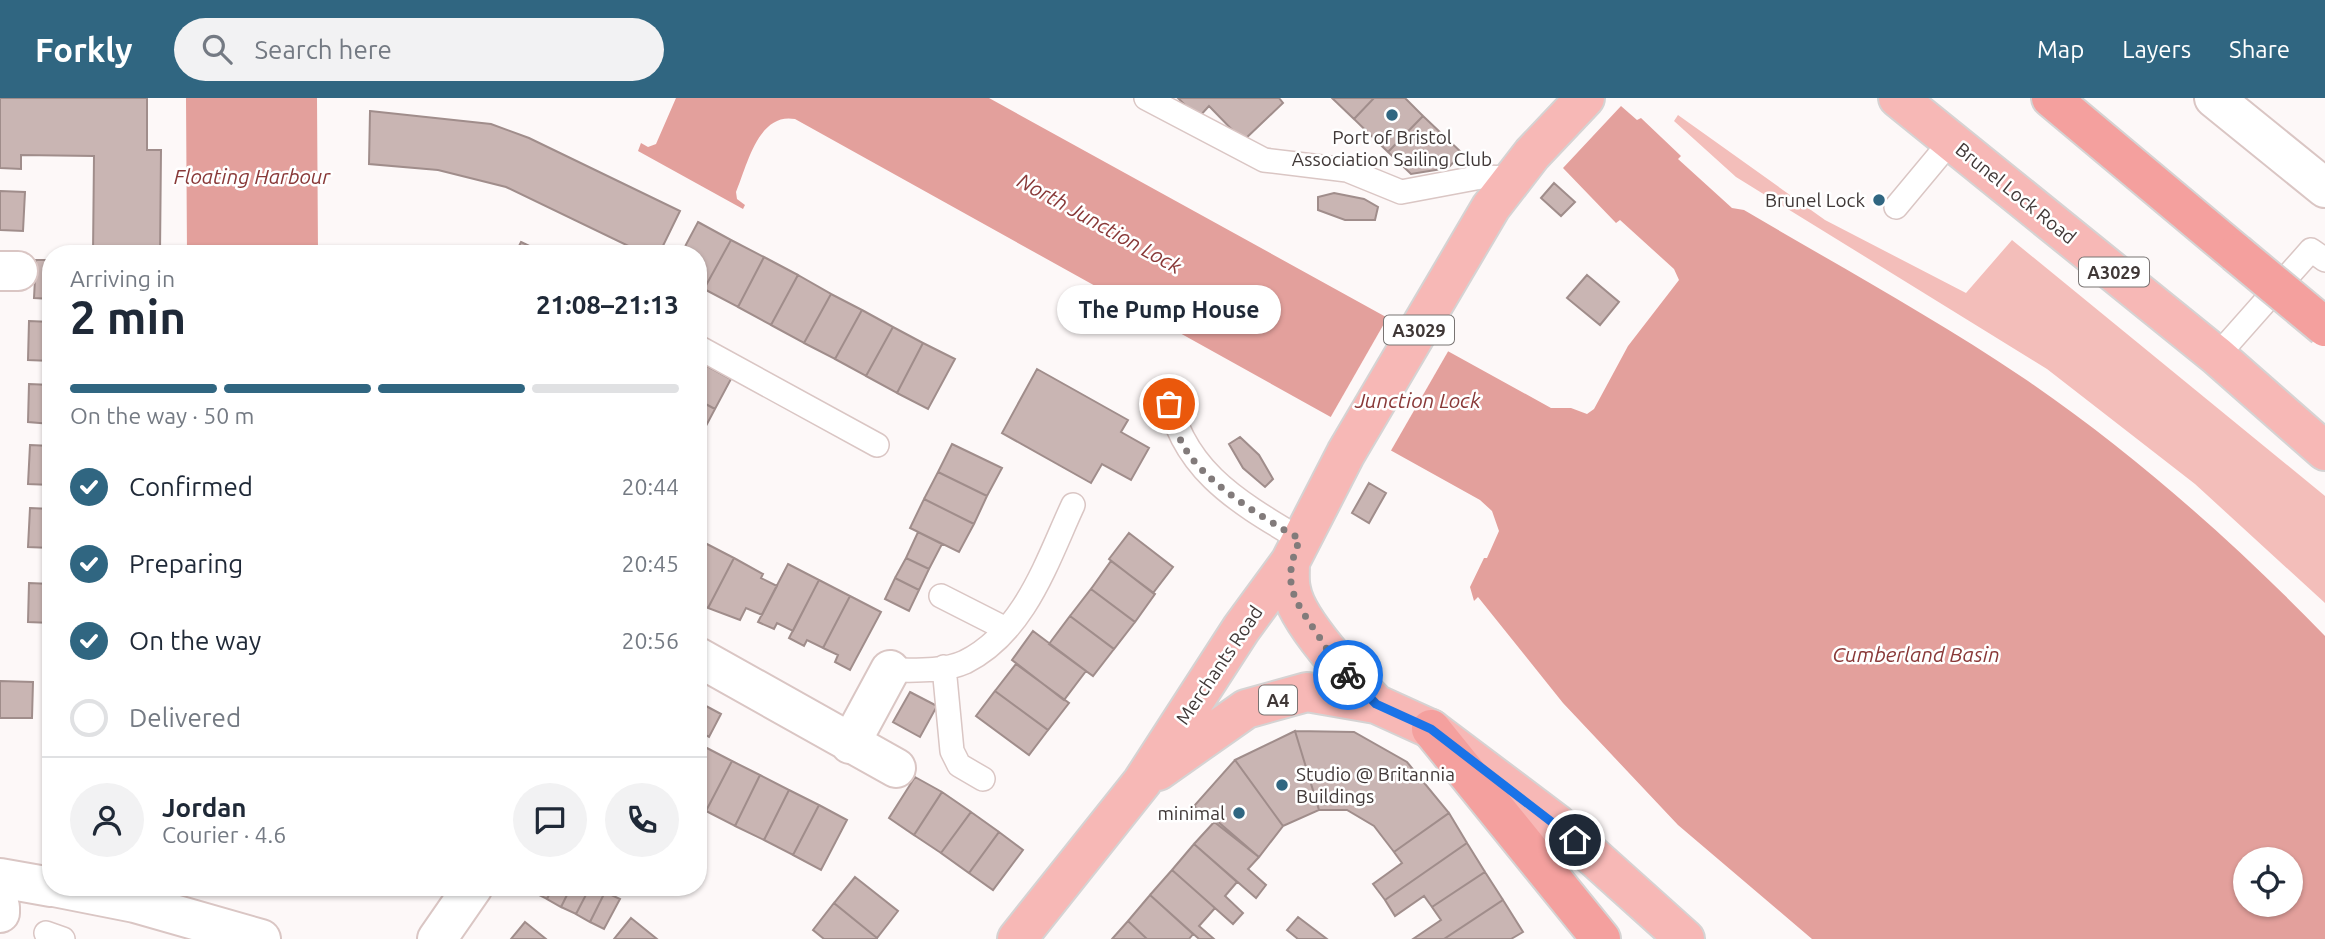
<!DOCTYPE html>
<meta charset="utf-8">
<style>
body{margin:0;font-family:Ubuntu,sans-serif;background:#f2f2f3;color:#1f2937;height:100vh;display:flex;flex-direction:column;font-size:26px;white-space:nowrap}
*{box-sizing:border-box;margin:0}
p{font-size:23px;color:#747a83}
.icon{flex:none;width:38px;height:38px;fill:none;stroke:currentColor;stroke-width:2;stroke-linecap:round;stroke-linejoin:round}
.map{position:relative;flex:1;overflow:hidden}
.panel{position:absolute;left:42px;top:147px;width:665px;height:651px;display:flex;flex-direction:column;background:#fff;border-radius:28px;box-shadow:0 2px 5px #0004}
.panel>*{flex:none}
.buttons{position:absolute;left:2233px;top:749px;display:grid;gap:14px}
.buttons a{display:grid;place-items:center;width:70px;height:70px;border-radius:50%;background:#fff;box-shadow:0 2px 5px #0004;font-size:35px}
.pin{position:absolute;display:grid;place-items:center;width:60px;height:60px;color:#fff;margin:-30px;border:4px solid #fff;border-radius:50%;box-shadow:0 2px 7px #0007}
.courier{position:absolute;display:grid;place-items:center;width:70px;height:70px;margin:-35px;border:5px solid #1a73e8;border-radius:50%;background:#fff;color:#222;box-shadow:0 2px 9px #0007}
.bubble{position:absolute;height:49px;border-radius:24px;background:#fff;box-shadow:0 2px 5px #0004;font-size:23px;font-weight:600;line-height:49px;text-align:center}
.overview em{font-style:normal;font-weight:600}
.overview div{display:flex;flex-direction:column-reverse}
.overview{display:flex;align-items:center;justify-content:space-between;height:119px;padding:0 28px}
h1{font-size:46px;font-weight:600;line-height:52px}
.bar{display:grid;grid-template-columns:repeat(4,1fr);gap:10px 7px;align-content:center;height:84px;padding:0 28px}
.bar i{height:9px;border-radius:5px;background:#e0e1e3}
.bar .on{background:#306681}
.bar p{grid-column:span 4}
.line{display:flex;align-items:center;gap:18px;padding:0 28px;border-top:2px solid #e0e1e3}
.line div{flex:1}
.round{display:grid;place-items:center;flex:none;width:74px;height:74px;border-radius:37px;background:#f2f2f3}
ol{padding:0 28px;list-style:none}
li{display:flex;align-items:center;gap:21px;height:77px}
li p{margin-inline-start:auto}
li .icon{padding:7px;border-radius:50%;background:#306681;color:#fff;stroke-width:4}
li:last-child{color:#747a83}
li i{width:38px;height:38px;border:4px solid #e0e1e3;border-radius:50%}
header{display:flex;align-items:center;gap:42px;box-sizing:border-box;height:98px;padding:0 35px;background:#306681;color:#fff}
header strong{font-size:33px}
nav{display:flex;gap:38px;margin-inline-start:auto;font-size:24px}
.search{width:490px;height:63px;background:#f2f2f3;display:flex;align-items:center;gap:18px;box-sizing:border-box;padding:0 24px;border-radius:38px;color:#747a83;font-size:26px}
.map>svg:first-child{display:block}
</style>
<header>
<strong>Forkly</strong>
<div class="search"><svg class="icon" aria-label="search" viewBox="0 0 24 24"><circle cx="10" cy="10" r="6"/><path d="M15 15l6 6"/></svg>Search here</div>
<nav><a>Map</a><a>Layers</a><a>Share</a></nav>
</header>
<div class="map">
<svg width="2325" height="841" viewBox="0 0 2325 841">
<rect width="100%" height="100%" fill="#fdf8f8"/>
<path fill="#f3beba" d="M1678,17L1825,122L1966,195L2012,142L2325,398V505L2195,386L2047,271L1736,79L1674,23Z"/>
<path fill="#e3a09c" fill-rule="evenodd" d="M186,0H317L318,156H187Z
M676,0H989L1551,310H1571L1587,316L1594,311L1628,248L1679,182L1674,171L1620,122L1616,125L1563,70L1621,8L1637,22L1641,20L1681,58L1678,61L1732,110L1744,112C1837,167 1933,219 2022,279C2132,354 2233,443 2325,538V841H1812L1678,727L1563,605L1478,499L1474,503L1470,489L1484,460H1487L1499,433L1492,413L1480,402L795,21C758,14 747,68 736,94L737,101L745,107L743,111L638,53L641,45L648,49L656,46ZM2245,761H2291V807H2245Z"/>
<path fill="#fdf8f8" d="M1389,217L1450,250L1389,356L1329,322Z"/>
<path fill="#c9b5b3" stroke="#a08d8b" stroke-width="2" d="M0,0H147V52H161L160,156H93L94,58L21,57V71L0,70Z
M1178,0H1279L1283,5L1243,43L1209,8L1198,20Z
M1332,0H1374L1354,21Z
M1374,0H1405L1423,18L1388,54L1354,21Z
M370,13L491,26L529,40L680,113L659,156H645L506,89L438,72L369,66Z
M1423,18L1462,55L1448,70L1411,76L1388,54Z
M1554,85L1575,104L1561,118L1541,100Z
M0,93L25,94L23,133L0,132Z
M1334,95L1364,101L1378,109L1375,122H1345L1318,112V99Z
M698,124L731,142L704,191L698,188V156H681Z
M731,142L764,159L738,209L704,191Z
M521,144L546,156H515Z
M764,159L798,177L771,227L738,209Z
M36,162H51V201L34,200Z
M798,177L831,196L804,245L771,227Z
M1587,177L1619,204L1600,227L1567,200Z
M831,196L862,212L835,261L804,245Z
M862,212L893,229L866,278L835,261Z
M29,223L51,224V263L28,262Z
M893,229L923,245L897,295L866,278Z
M923,245L955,261L928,311L897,295Z
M698,263L731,281L715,311L698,302Z
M1037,271L1128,322L1121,334L1149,350L1131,382L1102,366L1091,385L1002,335Z
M29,286L51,287V326L28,324Z
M698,302L715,311L699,341H698Z
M1240,339L1259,357L1273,381L1265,389L1243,370L1229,346Z
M952,346L1002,370L987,398L938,374Z
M30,347L51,348V387L28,386Z
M938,374L987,398L974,426L924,401Z
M1369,385L1386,395L1369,425L1352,415Z
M924,401L974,426L959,454L910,430Z
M30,410L51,411V450L28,449Z
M918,434L942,446L929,471L906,460Z
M1129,435L1173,469L1153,495L1109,461Z
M705,445L734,460L708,510L698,505V457Z
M734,460L763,476L761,480L777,488L762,517L746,510L740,522L708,510Z
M906,460L929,471L919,492L895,480Z
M1111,463L1155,496L1135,524L1091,491Z
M788,466L819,482L793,533L777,525L774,531L758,524Z
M895,480L919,492L909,513L885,501Z
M819,482L850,498L823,550L807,542L804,548L789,540Z
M29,485L51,486V525L28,524Z
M1091,491L1135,524L1114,551L1070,518Z
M850,498L881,514L850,572L835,564L838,557L823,550Z
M1070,518L1114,551L1093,578L1049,546Z
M1033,533L1086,573L1064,602L1012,562Z
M1016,566L1069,605L1048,632L995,593Z
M0,583L33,584L32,620H0Z
M995,593L1048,632L1029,657L976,618Z
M910,594L937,608L920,639L893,624Z
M706,608L721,616L709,639L698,633V623Z
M1295,633L1354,634L1407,664L1449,715L1394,754L1374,728L1347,712H1319Z
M1295,633L1319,712L1283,728L1235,662Z
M703,648L732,663L706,713L698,709V656Z
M1235,662L1283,728L1259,759L1194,708Z
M732,663L760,677L735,728L706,713Z
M760,677L789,692L764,742L735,728Z
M915,679L942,694L914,737L889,720Z
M789,692L819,707L793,757L764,742Z
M942,694L971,714L941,755L914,737Z
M819,707L847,722L821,772L793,757Z
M971,714L999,734L969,775L941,755Z
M1449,715L1467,745L1385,802L1373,786L1402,765L1394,754Z
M1216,722L1259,759L1248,771L1266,787L1256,800L1194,746Z
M999,734L1023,752L993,792L969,775Z
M1467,745L1485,774L1432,809L1424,798L1395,818L1385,802Z
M1194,746L1237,784L1225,798L1243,815L1233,826L1172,772Z
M1172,772L1215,810L1199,828L1214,841H1199L1150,797Z
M1485,774L1503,802L1444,841H1413L1441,822L1432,809Z
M855,779L898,813L877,840L834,805Z
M535,789H553L547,801L533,794Z
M553,789H571L561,809L547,801Z
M571,789H590L576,816L561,809Z
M590,789L605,794L590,824L576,816Z
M605,794L620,801L604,831L590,824Z
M1150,797L1193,836L1189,841H1147L1128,823Z
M1503,802L1523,834L1511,841H1444Z
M834,805L877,840V841H824L813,832Z
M1298,819L1327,841H1298L1287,832Z
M631,820L657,841H614Z
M1128,823L1147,841H1112Z
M525,824L546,841H511Z"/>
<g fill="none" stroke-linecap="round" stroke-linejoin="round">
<g stroke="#dac6c4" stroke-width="26">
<path id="service" d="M1146,0L1264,62L1347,72L1401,94L1481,79L1513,80
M1896,109L1951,43
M698,249L877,347
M2217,258L2311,152L2325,162
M1167,291C1179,370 1236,403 1300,441
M941,498L1006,531
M944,569L952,653L959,667L983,681
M890,572C914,572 943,574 965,564C1025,534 1047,463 1073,407
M46,835L63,841"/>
</g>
<g stroke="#dac6c4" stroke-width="42">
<path id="minor" d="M0,173H18
M698,559L896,670
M850,646L890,572
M0,780L51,789
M54,789L135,805L261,841
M0,809V815
M437,841L473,789"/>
</g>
<g stroke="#dac6c4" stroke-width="42">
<path id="tertiary" d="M2214,0L2325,90"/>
</g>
<g stroke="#d5d3d3" stroke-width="42">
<path id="primary" d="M1898,0L2217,258L2325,353
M1290,464C1290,473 1289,483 1291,491C1296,523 1352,582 1376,606
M1158,673L1246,611L1307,594L1376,606L1431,631L1557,726L1685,841
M1017,841L1142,684L1241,531L1290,464L1346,355L1491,109L1532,56L1585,0"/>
</g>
<g stroke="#d5d3d3" stroke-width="42">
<path id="trunk" d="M2051,0L2236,155
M1431,631L1601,841"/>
</g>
<use href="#service" stroke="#fff" stroke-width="23"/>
<use href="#minor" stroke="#fff" stroke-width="38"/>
<use href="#tertiary" stroke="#fff" stroke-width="38"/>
<use href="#primary" stroke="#f7b8b6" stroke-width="38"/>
<use href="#trunk" stroke="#f4a09e" stroke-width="38"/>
<g stroke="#d5d3d3" stroke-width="42" stroke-linecap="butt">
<path id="trunk-bridge" d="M2236,155L2325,229"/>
</g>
<use href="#trunk-bridge" stroke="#f4a09e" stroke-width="38"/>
</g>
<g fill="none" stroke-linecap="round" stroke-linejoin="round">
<path stroke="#827b7b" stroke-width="7" stroke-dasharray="0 12.6" d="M1169,306C1173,318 1176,332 1181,343C1200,383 1262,419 1300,441C1281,486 1293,500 1318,537C1327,552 1336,565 1348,577"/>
<path stroke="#1a73e8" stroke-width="9" d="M1348,577L1376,606L1431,631L1575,742"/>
</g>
<g fill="#306681" stroke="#fff" stroke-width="2.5">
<circle cx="1392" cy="17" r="7"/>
<circle cx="1879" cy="102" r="7"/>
<circle cx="1282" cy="687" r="7"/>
<circle cx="1239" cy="715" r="7"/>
</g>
<g text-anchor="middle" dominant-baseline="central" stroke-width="5" stroke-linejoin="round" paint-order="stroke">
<g fill="#fff" stroke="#797473" stroke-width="2">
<rect x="2079" y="159.5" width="70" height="29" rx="5"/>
<rect x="1384" y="217.5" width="70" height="29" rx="5"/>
<rect x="1259" y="587.5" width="38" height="29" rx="5"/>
</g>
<g font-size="18" font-weight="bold" fill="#403837">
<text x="2114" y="174">A3029</text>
<text x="1419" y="232">A3029</text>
<text x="1278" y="602">A4</text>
</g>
<g font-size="19" fill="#403837" stroke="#fff" text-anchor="end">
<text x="1392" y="39" text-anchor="middle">Port of Bristol<tspan x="1392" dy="22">Association Sailing Club</tspan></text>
<text x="1865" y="102">Brunel Lock</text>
<text x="1296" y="676" text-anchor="start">Studio @ Britannia<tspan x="1296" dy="22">Buildings</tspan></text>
<text x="1225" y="715">minimal</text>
</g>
<g font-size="19" fill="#403837" stroke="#fff">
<text transform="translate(2016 95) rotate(39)">Brunel Lock Road</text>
<text transform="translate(1219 567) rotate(-56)">Merchants Road</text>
</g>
<g font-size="21" font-style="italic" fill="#893938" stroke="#fff">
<text x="252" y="78">Floating Harbour</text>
<text transform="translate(1100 125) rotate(29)">North Junction Lock</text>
<text x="1418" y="302">Junction Lock</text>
<text x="1916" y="556">Cumberland Basin</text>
</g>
</g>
</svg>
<div class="buttons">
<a><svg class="icon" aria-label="locate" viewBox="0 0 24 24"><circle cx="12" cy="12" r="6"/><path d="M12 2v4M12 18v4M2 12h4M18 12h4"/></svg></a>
</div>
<div class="pin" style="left:1169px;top:306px;background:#ea580c"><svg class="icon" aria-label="bag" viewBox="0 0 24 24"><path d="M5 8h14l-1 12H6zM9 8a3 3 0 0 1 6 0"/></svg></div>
<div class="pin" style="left:1575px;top:742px;background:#1f2937"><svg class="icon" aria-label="home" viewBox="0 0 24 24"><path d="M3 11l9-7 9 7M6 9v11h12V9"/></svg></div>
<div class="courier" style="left:1348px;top:577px"><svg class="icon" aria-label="bike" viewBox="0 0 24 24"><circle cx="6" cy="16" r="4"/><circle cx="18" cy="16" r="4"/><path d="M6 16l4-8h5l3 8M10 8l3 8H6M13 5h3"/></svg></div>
<div class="bubble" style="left:1057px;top:187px;width:224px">The Pump House</div>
<section class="panel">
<div class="overview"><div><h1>2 min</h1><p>Arriving in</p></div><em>21:08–21:13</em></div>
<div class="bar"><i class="on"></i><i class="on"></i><i class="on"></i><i></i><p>On the way · 50 m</p></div>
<ol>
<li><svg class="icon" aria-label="check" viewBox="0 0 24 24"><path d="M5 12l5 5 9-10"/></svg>Confirmed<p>20:44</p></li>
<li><svg class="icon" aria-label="check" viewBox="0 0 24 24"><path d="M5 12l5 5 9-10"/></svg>Preparing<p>20:45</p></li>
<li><svg class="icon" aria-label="check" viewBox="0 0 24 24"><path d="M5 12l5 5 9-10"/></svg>On the way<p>20:56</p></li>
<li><i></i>Delivered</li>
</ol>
<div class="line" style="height:126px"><a class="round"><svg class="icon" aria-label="person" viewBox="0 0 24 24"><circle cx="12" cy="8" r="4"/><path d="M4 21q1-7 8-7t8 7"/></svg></a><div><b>Jordan</b><p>Courier · 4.6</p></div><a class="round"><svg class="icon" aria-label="chat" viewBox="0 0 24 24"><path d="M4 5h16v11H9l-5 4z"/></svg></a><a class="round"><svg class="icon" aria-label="phone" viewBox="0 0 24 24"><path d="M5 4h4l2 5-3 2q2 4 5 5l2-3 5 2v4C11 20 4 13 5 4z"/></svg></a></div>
</section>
</div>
